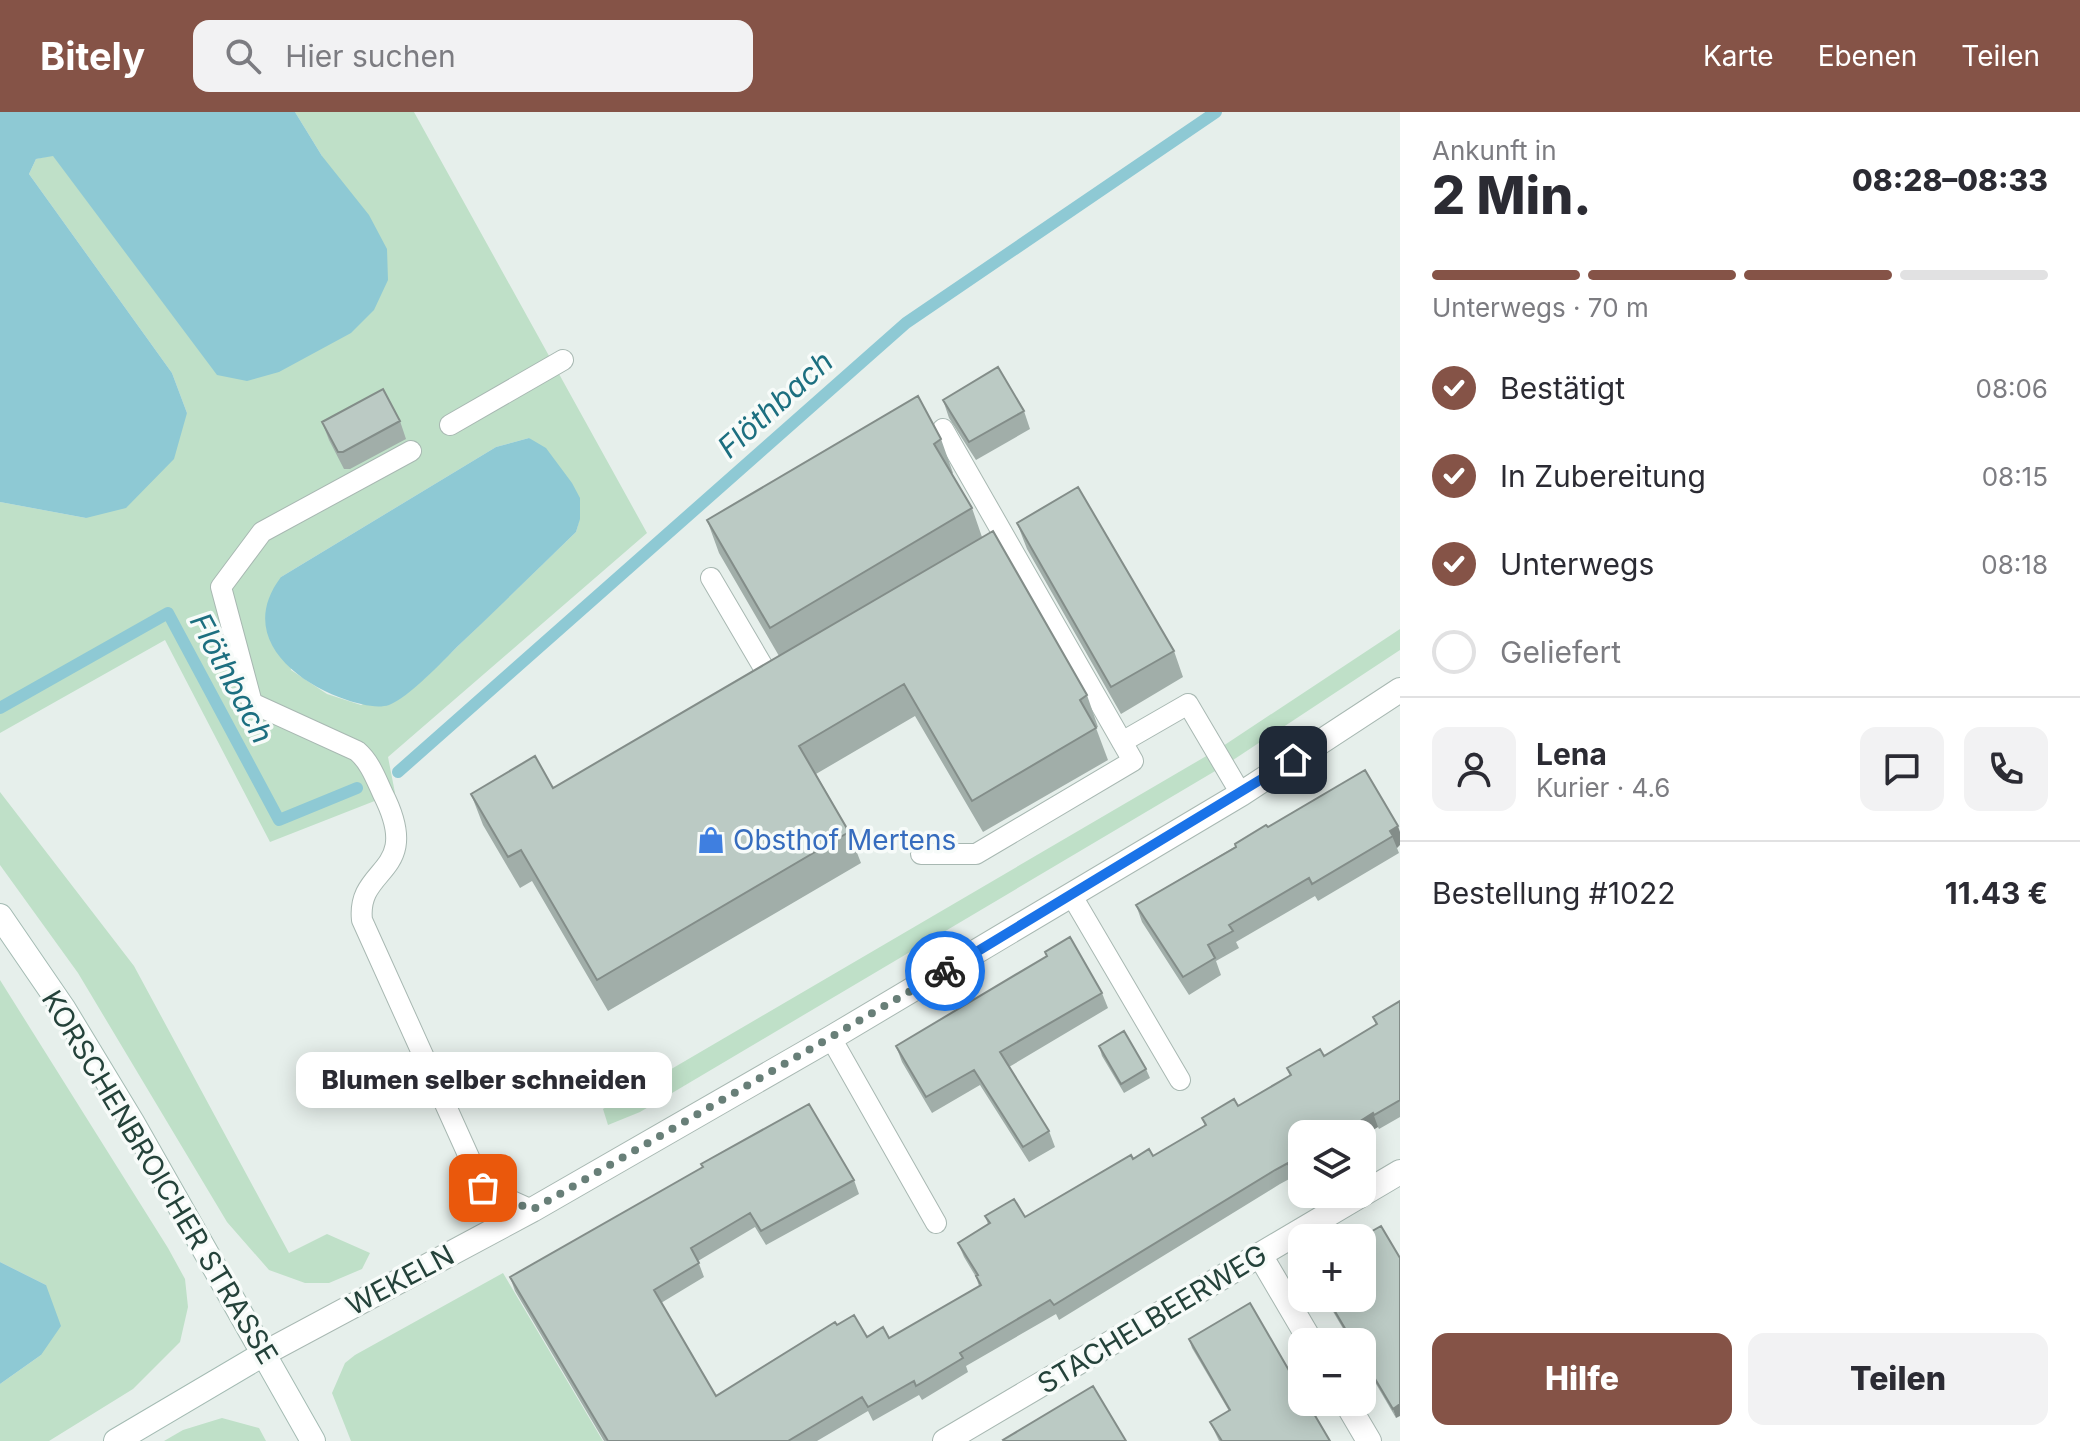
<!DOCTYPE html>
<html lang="de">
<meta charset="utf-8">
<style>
body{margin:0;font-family:Inter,sans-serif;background:#f2f2f3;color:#2b2b33;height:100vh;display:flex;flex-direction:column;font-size:30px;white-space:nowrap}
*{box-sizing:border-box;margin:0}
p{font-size:26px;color:#7c7c81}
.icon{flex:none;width:44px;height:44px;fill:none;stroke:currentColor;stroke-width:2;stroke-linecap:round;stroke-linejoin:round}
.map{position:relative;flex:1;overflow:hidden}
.panel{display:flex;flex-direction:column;background:#fff;width:680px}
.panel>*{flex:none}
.buttons{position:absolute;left:1288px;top:1008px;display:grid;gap:16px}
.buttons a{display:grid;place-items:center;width:88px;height:88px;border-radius:16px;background:#fff;box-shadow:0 4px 20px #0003;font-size:40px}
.pin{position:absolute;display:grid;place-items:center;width:68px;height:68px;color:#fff;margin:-34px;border-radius:16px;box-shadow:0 4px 12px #0006}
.courier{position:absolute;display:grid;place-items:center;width:80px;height:80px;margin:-40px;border:6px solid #1a73e8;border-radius:50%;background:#fff;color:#222;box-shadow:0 2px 10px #0007}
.bubble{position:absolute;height:56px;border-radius:16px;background:#fff;box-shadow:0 4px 20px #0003;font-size:26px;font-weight:800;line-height:56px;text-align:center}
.head em{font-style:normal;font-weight:800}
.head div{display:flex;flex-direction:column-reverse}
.head{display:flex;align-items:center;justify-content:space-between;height:136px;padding:0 32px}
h1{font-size:52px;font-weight:800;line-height:60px}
.bar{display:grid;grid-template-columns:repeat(4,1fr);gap:12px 8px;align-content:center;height:96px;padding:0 32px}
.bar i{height:10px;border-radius:6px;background:#e1e1e2}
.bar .on{background:#855347}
.bar p{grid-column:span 4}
.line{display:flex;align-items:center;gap:20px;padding:0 32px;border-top:2px solid #e1e1e2}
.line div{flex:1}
.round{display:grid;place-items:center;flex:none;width:84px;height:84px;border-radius:16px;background:#f2f2f3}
ol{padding:0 32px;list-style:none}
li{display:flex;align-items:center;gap:24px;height:88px}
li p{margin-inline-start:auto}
li .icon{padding:8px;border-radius:50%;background:#855347;color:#fff;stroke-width:4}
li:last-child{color:#7c7c81}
li i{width:44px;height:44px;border:4px solid #e1e1e2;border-radius:50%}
.primary-button{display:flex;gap:16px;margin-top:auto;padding:16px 32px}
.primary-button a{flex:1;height:92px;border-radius:16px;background:#855347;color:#fff;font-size:32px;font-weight:800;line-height:92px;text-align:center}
.primary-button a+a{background:#f2f2f3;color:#2b2b33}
header{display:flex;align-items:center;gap:48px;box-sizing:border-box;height:112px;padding:0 40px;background:#855347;color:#fff}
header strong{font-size:38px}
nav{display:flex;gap:44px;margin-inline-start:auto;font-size:28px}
.search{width:560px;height:72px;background:#f2f2f3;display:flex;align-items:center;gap:20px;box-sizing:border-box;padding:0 28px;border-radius:16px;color:#7c7c81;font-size:30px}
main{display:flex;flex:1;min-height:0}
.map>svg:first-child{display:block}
</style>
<header>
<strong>Bitely</strong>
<div class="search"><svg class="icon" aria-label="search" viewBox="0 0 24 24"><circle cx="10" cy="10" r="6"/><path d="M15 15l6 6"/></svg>Hier suchen</div>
<nav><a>Karte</a><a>Ebenen</a><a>Teilen</a></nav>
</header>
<main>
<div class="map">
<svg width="1400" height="1329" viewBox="0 0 1400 1329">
<rect width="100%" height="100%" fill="#e6efeb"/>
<path fill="#bfe0c8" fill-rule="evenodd" d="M295,0H414L647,421L388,645L395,681L270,730L165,528L0,621V390L86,406L187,301L172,261L29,62L36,47L53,43L217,262L322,44ZM529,326C556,355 591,376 576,420L425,566L361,593L327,582L291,558L281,465L496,335Z
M1400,517V538L1227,652L640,1000L608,1013L603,997L1220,636Z
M0,680L134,854L289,1141L327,1122L370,1141L362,1157L329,1171H305L269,1158L227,1110L78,861L0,753Z
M0,868L168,1136L185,1167L188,1195L180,1230L133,1277L49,1329H0V1272L41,1243L46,1173L0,1150Z
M503,1161L603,1329H351L332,1281L345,1251L355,1243Z
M222,1306L259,1316L266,1329H164L183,1318Z"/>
<path fill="#8ec9d4" d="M0,0H295L322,44L369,103L387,137L388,168L374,198L351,221L279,260L247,269L217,263L53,44L36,47L29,62L172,261L187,301L174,347L126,396L86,406L0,390Z
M529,326L546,336L572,371L580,386V407L576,420C537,458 498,496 458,534C443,549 408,586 389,593C377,597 359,592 347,588C293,570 237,523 281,465L496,335Z
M0,1150L46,1173L61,1214L41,1243L0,1272Z"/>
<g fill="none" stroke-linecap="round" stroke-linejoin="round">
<path stroke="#8ec9d4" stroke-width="12" d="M0,596L168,501L279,708L357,676
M398,660L906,211L1216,0"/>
<g stroke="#a8b8b2" stroke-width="22">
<path id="lane" d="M450,313L563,248
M411,339L262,420L221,475L252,591L357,639C370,650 376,667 383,682C424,763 356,753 362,808L483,1076L532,1098
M711,466L772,570L778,566
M1122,630L1188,592L1241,682
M921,742H976L1133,649L943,317
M1072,784L1180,968
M831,926L936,1111"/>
</g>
<g stroke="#a8b8b2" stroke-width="26">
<path id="street" d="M1260,1143L1311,1230
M265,1241L532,1098L831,926L1241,682L1400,578
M1346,1290L1369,1329
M945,1329L1400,1060"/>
</g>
<g stroke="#a4bbb3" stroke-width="26">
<path id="secondary" d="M0,804L63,896L132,1010L313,1329
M116,1329L265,1241"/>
</g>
<use href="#lane" stroke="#fff" stroke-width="20"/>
<use href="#street" stroke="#fff" stroke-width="24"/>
<use href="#secondary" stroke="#fff" stroke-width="24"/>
</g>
<path fill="#a1aea9" d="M943,288L1024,299L1030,317L976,348L949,306Z
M400,309L406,327L350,357H344L329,328L322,310Z
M941,327L953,361L951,362L972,396L982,425L1087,583L1098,615L1096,616L1108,648L983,720L915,604L816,662L849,720L861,751L608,899L532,769L520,776L483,713L471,682L553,676L779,544L719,441L707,408Z
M1017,411L1174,539L1183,565L1121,602L1027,437Z
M1398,714L1397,736L1399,741L1318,789L1315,784L1236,830L1239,836L1216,849L1221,863L1189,883L1142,810L1136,793L1268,715Z
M1102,881L1108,896L1009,955L1049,1019L1055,1035L1029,1050L980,973L932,1001L902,950L896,934Z
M1400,889V1005L1379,1017L1378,1015L1302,1022V1063L1294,1068L1293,1065L1280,1072L1059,1208L1056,1202L966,1254L968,1260L922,1288L919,1283L873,1309L868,1299L817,1329H604L515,1179L510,1165L854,1068L859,1082L766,1133L755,1115L698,1149L704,1165L661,1191L716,1284L837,1213L867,1225L889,1226L979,1174L976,1165L964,1145L958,1131L988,1112L985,1104L1025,1105L1133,1047L1153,1044L1205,1014L1202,1006L1238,994L1290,964L1287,956L1324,944L1376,913L1373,905Z
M1099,934L1146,957L1150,966L1124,981L1102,944Z
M1325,1186H1362L1396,1306L1362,1248V1230H1351Z
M1189,1227L1330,1329H1219L1210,1310L1229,1299L1192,1236Z"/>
<path fill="#838d89" d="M1398,714L1400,720V733L1397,736L1390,719Z
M1373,1001L1378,1015L1362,1025V1022H1340Z
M1302,1046V1063L1294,1068L1289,1054Z
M1400,1292V1304L1396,1306L1393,1297Z"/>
<path fill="#bbcac4" stroke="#838d89" stroke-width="2" d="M998,255L1024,299L969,330L943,288Z
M383,277L400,309L343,340H338L322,310Z
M918,284L941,327L934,332L972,396L770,516L707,408Z
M1078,375L1174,539L1111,575L1017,411Z
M993,419L1087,583L1080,588L1096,616L972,689L904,572L799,634L849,720L597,868L521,738L508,745L471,682L535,644L553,676Z
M1365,658L1398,714L1390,719L1393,724L1312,772L1309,766L1229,813L1233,819L1208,833L1215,846L1183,865L1136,793L1236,735L1235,732L1266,713L1268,715Z
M1070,825L1102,881L1000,940L1049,1019L1023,1035L974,958L926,985L896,934L1047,844L1045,840Z
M1400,889V988L1374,1003L1373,1001L1340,1022H1302V1046L1289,1054L1288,1051L1275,1058L1054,1193L1050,1188L960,1241L963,1246L916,1274L914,1269L868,1295L862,1285L788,1329H608L510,1165L703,1055L701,1052L809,992L854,1068L761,1119L750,1101L691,1136L699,1151L654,1178L716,1284L835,1210L837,1213L854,1203L867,1225L883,1215L889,1226L981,1173L976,1164L978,1163L958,1131L990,1111L985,1104L1014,1087L1025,1105L1131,1043L1133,1047L1149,1037L1153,1044L1206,1013L1202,1006L1234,987L1238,994L1291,963L1287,956L1320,937L1324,944L1377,912L1373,905Z
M1124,919L1146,957L1121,972L1099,934Z
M1381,1114L1400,1146V1292L1393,1297L1362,1245V1230H1353L1327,1186H1362V1126H1360Z
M1250,1191L1302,1281V1290H1307L1330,1329H1222L1210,1310L1230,1298L1189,1227Z
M1093,1274L1126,1329H1004L1003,1328Z"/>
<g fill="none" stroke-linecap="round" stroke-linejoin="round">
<path stroke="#687f78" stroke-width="8" stroke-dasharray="0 14.4" d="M483,1076L532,1098L945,859"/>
<path stroke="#1a73e8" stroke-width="10" d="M945,859L1293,648"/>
</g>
<defs>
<g id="shop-bare" transform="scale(2.16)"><path d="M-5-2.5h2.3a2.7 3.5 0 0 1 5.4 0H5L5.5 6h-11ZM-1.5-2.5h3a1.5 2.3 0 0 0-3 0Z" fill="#3f7fe0" stroke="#f7fbf9" stroke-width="2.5" paint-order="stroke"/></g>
</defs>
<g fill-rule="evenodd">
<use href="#shop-bare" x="711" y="728"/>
</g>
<g text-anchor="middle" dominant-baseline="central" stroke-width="7" stroke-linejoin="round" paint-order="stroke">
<g font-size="28" fill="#366cbe" stroke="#f7fbf9" text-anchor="start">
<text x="733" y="728">Obsthof Mertens</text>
</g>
<g font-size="28" fill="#24423a" stroke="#f7fbf9">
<text transform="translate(160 1065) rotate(59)">KORSCHENBROICHER STRASSE</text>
<text transform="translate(400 1168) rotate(-28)">WEKELN</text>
<text transform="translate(1152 1207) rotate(-31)">STACHELBEERWEG</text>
</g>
<g font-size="30" font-style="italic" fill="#1c6f80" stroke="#f7fbf9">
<text transform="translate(775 292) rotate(-42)">Flöthbach</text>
<text transform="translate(232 566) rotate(62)">Flöthbach</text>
</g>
</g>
</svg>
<div class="buttons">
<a><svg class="icon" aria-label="layers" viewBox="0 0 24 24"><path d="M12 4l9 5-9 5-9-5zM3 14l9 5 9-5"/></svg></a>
<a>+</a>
<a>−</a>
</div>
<div class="pin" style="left:483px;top:1076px;background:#ea580c"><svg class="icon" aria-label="bag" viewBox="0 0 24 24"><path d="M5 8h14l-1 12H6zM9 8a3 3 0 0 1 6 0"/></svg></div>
<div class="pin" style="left:1293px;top:648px;background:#1f2937"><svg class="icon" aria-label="home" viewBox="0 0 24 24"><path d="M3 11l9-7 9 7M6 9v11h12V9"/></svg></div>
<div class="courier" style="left:945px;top:859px"><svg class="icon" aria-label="bike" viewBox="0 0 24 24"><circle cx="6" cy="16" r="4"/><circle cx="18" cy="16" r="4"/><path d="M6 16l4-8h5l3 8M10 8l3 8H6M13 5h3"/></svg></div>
<div class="bubble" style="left:296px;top:940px;width:376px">Blumen selber schneiden</div>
</div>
<section class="panel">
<div class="head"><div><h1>2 Min.</h1><p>Ankunft in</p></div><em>08:28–08:33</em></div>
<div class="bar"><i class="on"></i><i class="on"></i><i class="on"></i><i></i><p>Unterwegs · 70 m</p></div>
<ol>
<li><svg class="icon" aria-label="check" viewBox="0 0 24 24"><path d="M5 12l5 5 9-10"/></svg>Bestätigt<p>08:06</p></li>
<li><svg class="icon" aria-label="check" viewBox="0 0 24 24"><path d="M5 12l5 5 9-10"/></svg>In Zubereitung<p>08:15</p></li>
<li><svg class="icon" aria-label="check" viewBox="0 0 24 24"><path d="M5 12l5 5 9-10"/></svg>Unterwegs<p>08:18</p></li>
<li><i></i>Geliefert</li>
</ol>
<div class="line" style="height:144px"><a class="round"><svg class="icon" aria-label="person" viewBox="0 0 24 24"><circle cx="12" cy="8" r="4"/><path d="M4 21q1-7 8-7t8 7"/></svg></a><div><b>Lena</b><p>Kurier · 4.6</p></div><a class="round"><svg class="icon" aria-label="chat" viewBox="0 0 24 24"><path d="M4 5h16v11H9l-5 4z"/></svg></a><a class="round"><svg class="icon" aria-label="phone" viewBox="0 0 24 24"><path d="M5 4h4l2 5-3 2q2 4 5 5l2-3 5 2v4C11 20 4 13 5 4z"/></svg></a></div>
<div class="line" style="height:104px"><div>Bestellung #1022</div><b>11.43 €</b></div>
<div class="primary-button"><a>Hilfe</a><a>Teilen</a></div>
</section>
</main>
